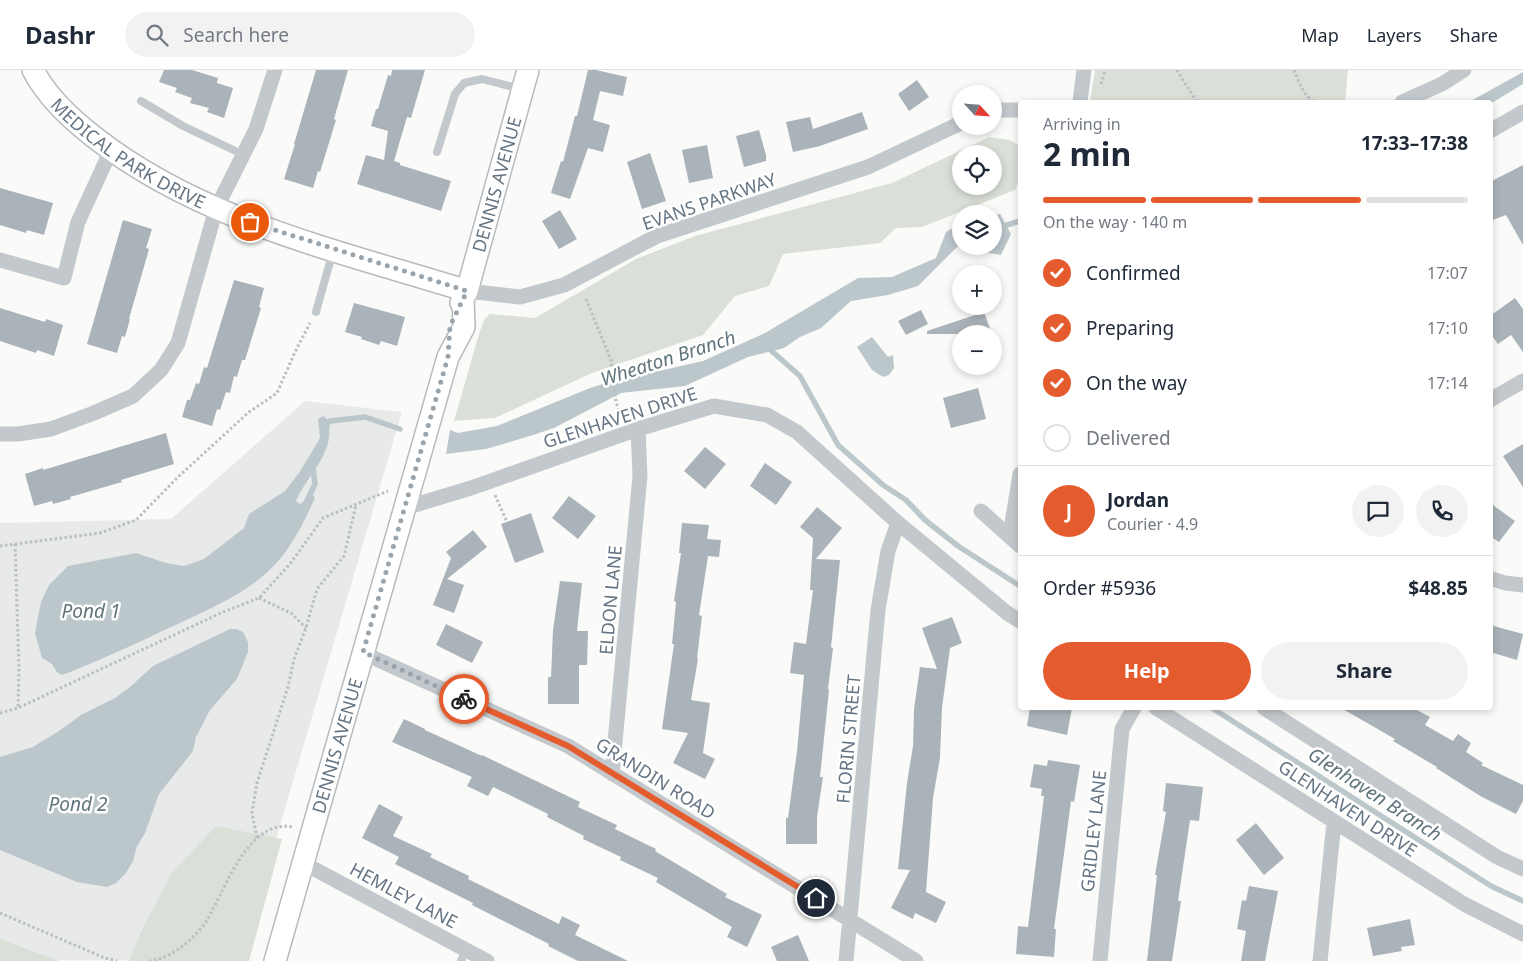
<!DOCTYPE html>
<meta charset="utf-8">
<style>
body{margin:0;font-family:"Noto Sans",sans-serif;background:#f2f2f3;color:#1f2937;height:100vh;display:flex;flex-direction:column;font-size:19px;white-space:nowrap}
*{box-sizing:border-box;margin:0}
p{font-size:16px;color:#747a83}
.icon{flex:none;width:28px;height:28px;fill:none;stroke:currentColor;stroke-width:2;stroke-linecap:round;stroke-linejoin:round}
.map{position:relative;flex:1;overflow:hidden}
.drawer{position:absolute;left:1018px;top:30px;width:475px;height:610px;display:flex;flex-direction:column;background:#fff;border-radius:5px;box-shadow:0 2px 8px #0003}
.drawer>*{flex:none}
.needle{width:32px;rotate:116deg}
.buttons{position:absolute;left:952px;top:15px;display:grid;gap:10px}
.buttons a{display:grid;place-items:center;width:50px;height:50px;border-radius:50%;background:#fff;box-shadow:0 2px 8px #0003;font-size:25px}
.pin{position:absolute;display:grid;place-items:center;width:42px;height:42px;color:#fff;margin:-21px;border:2px solid #fff;border-radius:50%;box-shadow:0 1px 5px #0007}
.courier{position:absolute;display:grid;place-items:center;width:50px;height:50px;margin:-25px;border:4px solid #e45b2d;border-radius:50%;background:#fff;color:#222;box-shadow:0 1px 6px #0007}
.summary em{font-style:normal;font-weight:700}
.summary div{display:flex;flex-direction:column-reverse}
.summary{display:flex;align-items:center;justify-content:space-between;height:85px;padding:0 25px}
h1{font-size:32px;font-weight:700;line-height:38px}
.bar{display:grid;grid-template-columns:repeat(4,1fr);gap:8px 5px;align-content:center;height:60px;padding:0 25px}
.bar i{height:6px;border-radius:4px;background:#e0e1e3}
.bar .on{background:#e45b2d}
.bar p{grid-column:span 4}
.line{display:flex;align-items:center;gap:12px;padding:0 25px;border-top:1px solid #e0e1e3}
.line div{flex:1}
.round{display:grid;place-items:center;flex:none;width:52px;height:52px;border-radius:26px;background:#f2f2f3}
ol{padding:0 25px;list-style:none}
li{display:flex;align-items:center;gap:15px;height:55px}
li p{margin-inline-start:auto}
li .icon{padding:5px;border-radius:50%;background:#e45b2d;color:#fff;stroke-width:4}
li:last-child{color:#747a83}
li i{width:28px;height:28px;border:2px solid #e0e1e3;border-radius:50%}
.cta{display:flex;gap:10px;margin-top:auto;padding:10px 25px}
.cta a{flex:1;height:58px;border-radius:30px;background:#e45b2d;color:#fff;font-size:20px;font-weight:700;line-height:58px;text-align:center}
.cta a+a{background:#f2f2f3;color:#1f2937}
header{display:flex;align-items:center;gap:30px;box-sizing:border-box;height:70px;padding:0 25px;background:#fff;border-bottom:1px solid #e0e1e3}
header strong{font-size:24px}
nav{display:flex;gap:28px;margin-inline-start:auto;font-size:18px}
.search{width:350px;height:45px;background:#f2f2f3;display:flex;align-items:center;gap:12px;box-sizing:border-box;padding:0 18px;border-radius:28px;color:#747a83;font-size:19px}
.map>svg:first-child{display:block}
</style>
<header>
<strong>Dashr</strong>
<div class="search"><svg class="icon" aria-label="search" viewBox="0 0 24 24"><circle cx="10" cy="10" r="6"/><path d="M15 15l6 6"/></svg>Search here</div>
<nav><a>Map</a><a>Layers</a><a>Share</a></nav>
</header>
<div class="map">
<svg width="1523" height="891" viewBox="0 0 1523 891">
<rect width="100%" height="100%" fill="#fafaf8"/>
<path fill="#e8e9e9" d="M305,331L402,342L240,891L0,890V453L171,449Z"/>
<path fill="#dadfd7" fill-rule="evenodd" d="M1095,0H1348L1345,32H1090Z
M989,67L1009,70L1020,76V107L1015,120L922,157L896,158L880,173L783,184L769,216L735,226L703,265L592,303L495,348L454,351L479,264L484,250L490,244L535,248L636,189L695,166L892,113ZM961,84H994V116H961Z
M216,756L282,769L249,891H129L143,858L171,804Z
M0,869L59,891H0Z"/>
<path fill="#bcc7cc" d="M1523,2V14L1490,34L1469,32Z
M1000,144L1011,164L1001,185L957,177L918,216L888,225L851,231L821,258L800,267L784,278L748,287L685,316L621,323L554,358L530,366L486,379L446,384L450,360L458,363L497,356L590,318L629,306L659,301L703,291L765,263L858,208L892,207L936,188L946,162L961,153V176H994V145Z
M872,267L888,287L893,285L894,298L889,305L883,307L872,300L857,277Z
M323,346L330,351C329,360 330,371 326,379C319,398 304,412 296,431L300,434L313,425L315,428C305,450 295,471 279,490C251,523 207,540 169,558C136,574 102,589 68,603L61,605L56,601L52,594L42,588L35,563L41,532L49,515L68,496L136,483L166,493L184,496L204,489L244,458L249,444L285,421L299,403L320,368L318,349Z
M230,559H237L243,562L248,572V582L237,609L210,640L196,667L193,681L159,724L145,763L137,776L133,791L126,803L116,813L107,817L77,812L0,780V687L33,677L59,661L81,645L115,628L130,617L153,596Z"/>
<g fill="none" stroke-linecap="round" stroke-linejoin="round">
<path stroke="#bcc7cc" stroke-width="5.5" d="M994,159L1020,151
M766,276L800,306L838,375L883,415L906,430L925,450L958,476L1020,516
M325,355L330,351L365,347L400,359
M304,437L315,414L313,397
M1212,638L1491,816L1523,831"/>
</g>
<path fill="#aab3b9" d="M164,0H192L218,8L217,13L233,18L224,48L207,42L209,38L190,33L192,28L175,22L177,18L159,12Z
M316,0H348L334,49L336,50L320,102L318,101L313,118L284,109L295,74H294Z
M392,0H425L411,48L407,47L394,91L400,93V95L451,111L441,141L357,114L366,85L384,90L388,61L371,56L376,39H378L388,5L391,6Z
M588,0H596L627,7L623,26L600,21L593,50L610,55L603,82L588,78L570,129L551,123L561,91L563,92L575,46H577Z
M917,10L929,27L909,41L898,24Z
M862,42L868,59L820,76L793,82L786,52L810,47L813,59Z
M759,60L766,85V91L744,97L736,66Z
M707,75L713,108L689,113L682,80Z
M650,83L666,131L642,139L627,92Z
M1523,95V175L1506,145L1490,151V112Z
M0,118L53,133L44,165L27,160L26,163L0,155Z
M560,140L577,169L559,179L542,151Z
M123,150L152,159L146,178L149,179L129,249H130L125,267L122,266L117,283L87,274Z
M234,210L264,218L259,237L261,238L245,290H242L237,307L234,306L230,323L226,322L220,340L217,339L212,356L182,347L187,330H190L196,313L199,314L204,297L207,298Z
M1515,228L1523,239V282L1511,265L1498,274L1490,263V246Z
M354,233L405,247L397,276L381,271L379,275L361,269L362,267L345,262Z
M0,238L45,252L46,249L63,255L54,286L37,280L36,283L0,271Z
M921,240L928,254L906,265L898,251Z
M984,242L992,264H927V261Z
M978,318L986,349L951,358L943,328Z
M166,363L174,394L121,410L122,412L70,427L71,429L53,434L52,431L34,436L25,404L43,398V400Z
M1523,374V417L1503,386Z
M705,377L726,394L705,419L684,401Z
M765,393L792,412L776,435L750,416Z
M569,426L596,446L578,469L552,448Z
M1490,433L1515,451L1499,472L1490,466Z
M817,437L842,458L816,489L840,490L831,577L833,578L828,619L829,620L820,707H823L817,747V774H786V748H788L797,681L804,605L790,603L794,572L806,574L813,520H810L813,468L800,457Z
M531,443L544,482L515,493L501,454Z
M682,453L709,455L707,469L721,470L719,487L708,486L699,545L702,546L697,589H698L691,630L710,633L703,683L715,689L705,709L673,693L688,663L662,659L674,574H672L676,532L674,531L681,483H679Z
M473,460L487,477L447,509L464,515L454,543L433,535L451,488L446,482Z
M560,511L582,513L577,561H588L587,595H579V634H548V607H551L553,560Z
M952,547L962,573L950,578L942,638L940,688L933,728L926,822L946,832L936,853L915,843L913,849L891,838L910,800L898,799L907,713L913,676L914,639L920,597L937,599L922,558Z
M446,554L483,572L472,593L436,575Z
M1490,555L1523,564L1517,590L1490,582Z
M1030,638H1072L1067,665L1027,656Z
M1341,638H1413L1430,647L1425,655L1453,671L1458,664L1471,673L1466,682L1483,693L1481,695L1523,715V731L1516,744L1482,727L1436,698L1437,697L1393,671L1395,669Z
M404,649L425,659V660L482,686V685L580,732L578,737L617,755L615,759L656,779L655,781L727,824L725,827L762,845L747,877L727,867L732,857L656,812L658,808L620,790L621,787L583,769L584,766L547,747L548,744L493,717L488,726L467,716L472,707L392,672Z
M1048,690L1080,695L1074,732L1071,731L1054,859H1056L1054,887L1016,884L1018,856L1028,857L1044,726H1041L1042,719L1030,717L1034,694L1047,696Z
M1166,713L1203,717L1199,751L1190,750L1178,831H1181L1172,891H1147L1157,805H1155L1166,742L1163,741Z
M379,734L403,747L393,766L432,784L430,787L469,806L468,809L559,854L562,846L580,855L575,865L628,891H578L548,876L549,874L472,835L473,833L395,794L399,787L362,768Z
M1256,753L1284,788L1264,805L1236,770Z
M1249,816L1278,821L1265,891H1241L1246,861L1237,859L1242,830L1246,831Z
M1410,849L1415,875L1401,877L1402,881L1373,886L1367,858Z
M798,865L809,891H777L771,877Z"/>
<g fill="none" stroke-linecap="round" stroke-linejoin="round">
<g stroke="#b6bbc0" stroke-width="24">
<g id="secondary">
<path id="s1" d="M33,0C47,27 70,48 94,67C201,151 339,181 467,221"/>
<path id="s2" d="M461,233L467,221L528,0"/>
<path id="s3" d="M275,891L448,287L464,257L463,229"/>
</g>
</g>
<path stroke="#bbbfc2" stroke-width="3" stroke-dasharray="2.5 2.5" stroke-linecap="butt" d="M1177,0L1197,32
M1294,0C1299,12 1303,25 1314,32
M1101,14L1105,0
M586,229L611,290L616,332L622,349
M495,425L507,452
M15,474L19,599L18,638
M0,476L100,463L136,450L178,407L249,342L277,323L295,282L310,253
M259,528L291,543L306,558
M0,643L18,638L223,542L259,528L290,494L323,448L388,421
M257,768L252,743L257,713L288,617L294,589L306,558L317,519L344,486L356,435
M0,843L105,888L117,891
M149,891C171,888 189,873 203,856C207,851 210,845 213,839C229,809 251,749 293,757"/>
<path stroke="#c3c8cc" stroke-width="8" d="M141,31L183,56L244,85
M437,82L455,24L464,13L482,9L521,19
M316,242L333,181
M461,891L466,880"/>
<path stroke="#c3c8cc" stroke-width="15" d="M1080,32L1084,0
M1402,32L1442,14L1464,0
M994,40H1020
M1490,61L1523,42
M0,190L64,208L78,152L111,80
M467,221L520,227L564,215L657,166L868,97L961,53
M1490,330L1523,311
M0,364H18L51,359L94,343L133,326L161,300L178,273L216,139L256,59L275,0
M405,438L471,418L638,359L714,336L767,345L797,362L898,453L1007,543L1020,551
M981,441L1020,476
M1010,466L1020,404
M1490,508L1505,513L1523,515
M363,583L568,676L916,891
M1156,638L1464,834L1523,864
M1264,638L1497,787L1523,799
M612,704L640,406L638,359
M303,793L487,891
M846,891L878,540L888,481L898,453
M1100,891L1122,659L1134,638
M1320,891L1334,752"/>
<use href="#secondary" stroke="#fff" stroke-width="21"/>
</g>
<g fill="none" stroke-linecap="round" stroke-linejoin="round">
<path stroke="#99a4ac" stroke-width="5" stroke-dasharray="0 9" d="M250,152L467,221L450,256L448,287L363,582L464,629"/>
<path stroke="#e45b2d" stroke-width="6" d="M464,629L568,676L816,828"/>
</g>
<g text-anchor="middle" dominant-baseline="central" stroke-width="5" stroke-linejoin="round" paint-order="stroke">
<g font-size="18" fill="#657583" stroke="#fff">
<text stroke="none"><textPath href="#s1" startOffset="129">MEDICAL PARK DRIVE</textPath></text>
<text stroke="none"><textPath href="#s2" startOffset="124">DENNIS AVENUE</textPath></text>
<text transform="translate(709 131) rotate(-19)">EVANS PARKWAY</text>
<text transform="translate(620 347) rotate(-18)">GLENHAVEN DRIVE</text>
<text transform="translate(610 530) rotate(-85)">ELDON LANE</text>
<text transform="translate(848 669) rotate(-85)">FLORIN STREET</text>
<text stroke="none"><textPath href="#s3" startOffset="224">DENNIS AVENUE</textPath></text>
<text transform="translate(656 708) rotate(32)">GRANDIN ROAD</text>
<text transform="translate(1348 738) rotate(33)">GLENHAVEN DRIVE</text>
<text transform="translate(1093 761) rotate(-84)">GRIDLEY LANE</text>
<text transform="translate(404 825) rotate(28)">HEMLEY LANE</text>
</g>
<g font-size="19" font-style="italic" fill="#60747c" stroke="#fff">
<text transform="translate(668 288) rotate(-18)">Wheaton Branch</text>
<text x="91" y="541">Pond 1</text>
<text transform="translate(1375 724) rotate(33)">Glenhaven Branch</text>
<text x="78" y="734">Pond 2</text>
</g>
</g>
</svg>
<div class="buttons">
<a><svg class="needle" viewBox="-14 -14 28 28"><path d="M0-13l5 13h-10z" fill="#e53935"/><path d="M0 13l5-13h-10z" fill="#747a83"/></svg></a>
<a><svg class="icon" aria-label="locate" viewBox="0 0 24 24"><circle cx="12" cy="12" r="6"/><path d="M12 2v4M12 18v4M2 12h4M18 12h4"/></svg></a>
<a><svg class="icon" aria-label="layers" viewBox="0 0 24 24"><path d="M12 4l9 5-9 5-9-5zM3 14l9 5 9-5"/></svg></a>
<a>+</a>
<a>−</a>
</div>
<div class="pin" style="left:250px;top:152px;background:#ea580c"><svg class="icon" aria-label="bag" viewBox="0 0 24 24"><path d="M5 8h14l-1 12H6zM9 8a3 3 0 0 1 6 0"/></svg></div>
<div class="pin" style="left:816px;top:828px;background:#1f2937"><svg class="icon" aria-label="home" viewBox="0 0 24 24"><path d="M3 11l9-7 9 7M6 9v11h12V9"/></svg></div>
<div class="courier" style="left:464px;top:629px"><svg class="icon" aria-label="bike" viewBox="0 0 24 24"><circle cx="6" cy="16" r="4"/><circle cx="18" cy="16" r="4"/><path d="M6 16l4-8h5l3 8M10 8l3 8H6M13 5h3"/></svg></div>
<section class="drawer">
<div class="summary"><div><h1>2 min</h1><p>Arriving in</p></div><em>17:33–17:38</em></div>
<div class="bar"><i class="on"></i><i class="on"></i><i class="on"></i><i></i><p>On the way · 140 m</p></div>
<ol>
<li><svg class="icon" aria-label="check" viewBox="0 0 24 24"><path d="M5 12l5 5 9-10"/></svg>Confirmed<p>17:07</p></li>
<li><svg class="icon" aria-label="check" viewBox="0 0 24 24"><path d="M5 12l5 5 9-10"/></svg>Preparing<p>17:10</p></li>
<li><svg class="icon" aria-label="check" viewBox="0 0 24 24"><path d="M5 12l5 5 9-10"/></svg>On the way<p>17:14</p></li>
<li><i></i>Delivered</li>
</ol>
<div class="line" style="height:90px"><b class="round" style="background:#e45b2d;color:#fff">J</b><div><b>Jordan</b><p>Courier · 4.9</p></div><a class="round"><svg class="icon" aria-label="chat" viewBox="0 0 24 24"><path d="M4 5h16v11H9l-5 4z"/></svg></a><a class="round"><svg class="icon" aria-label="phone" viewBox="0 0 24 24"><path d="M5 4h4l2 5-3 2q2 4 5 5l2-3 5 2v4C11 20 4 13 5 4z"/></svg></a></div>
<div class="line" style="height:65px"><div>Order #5936</div><b>$48.85</b></div>
<div class="cta"><a>Help</a><a>Share</a></div>
</section>
</div>
